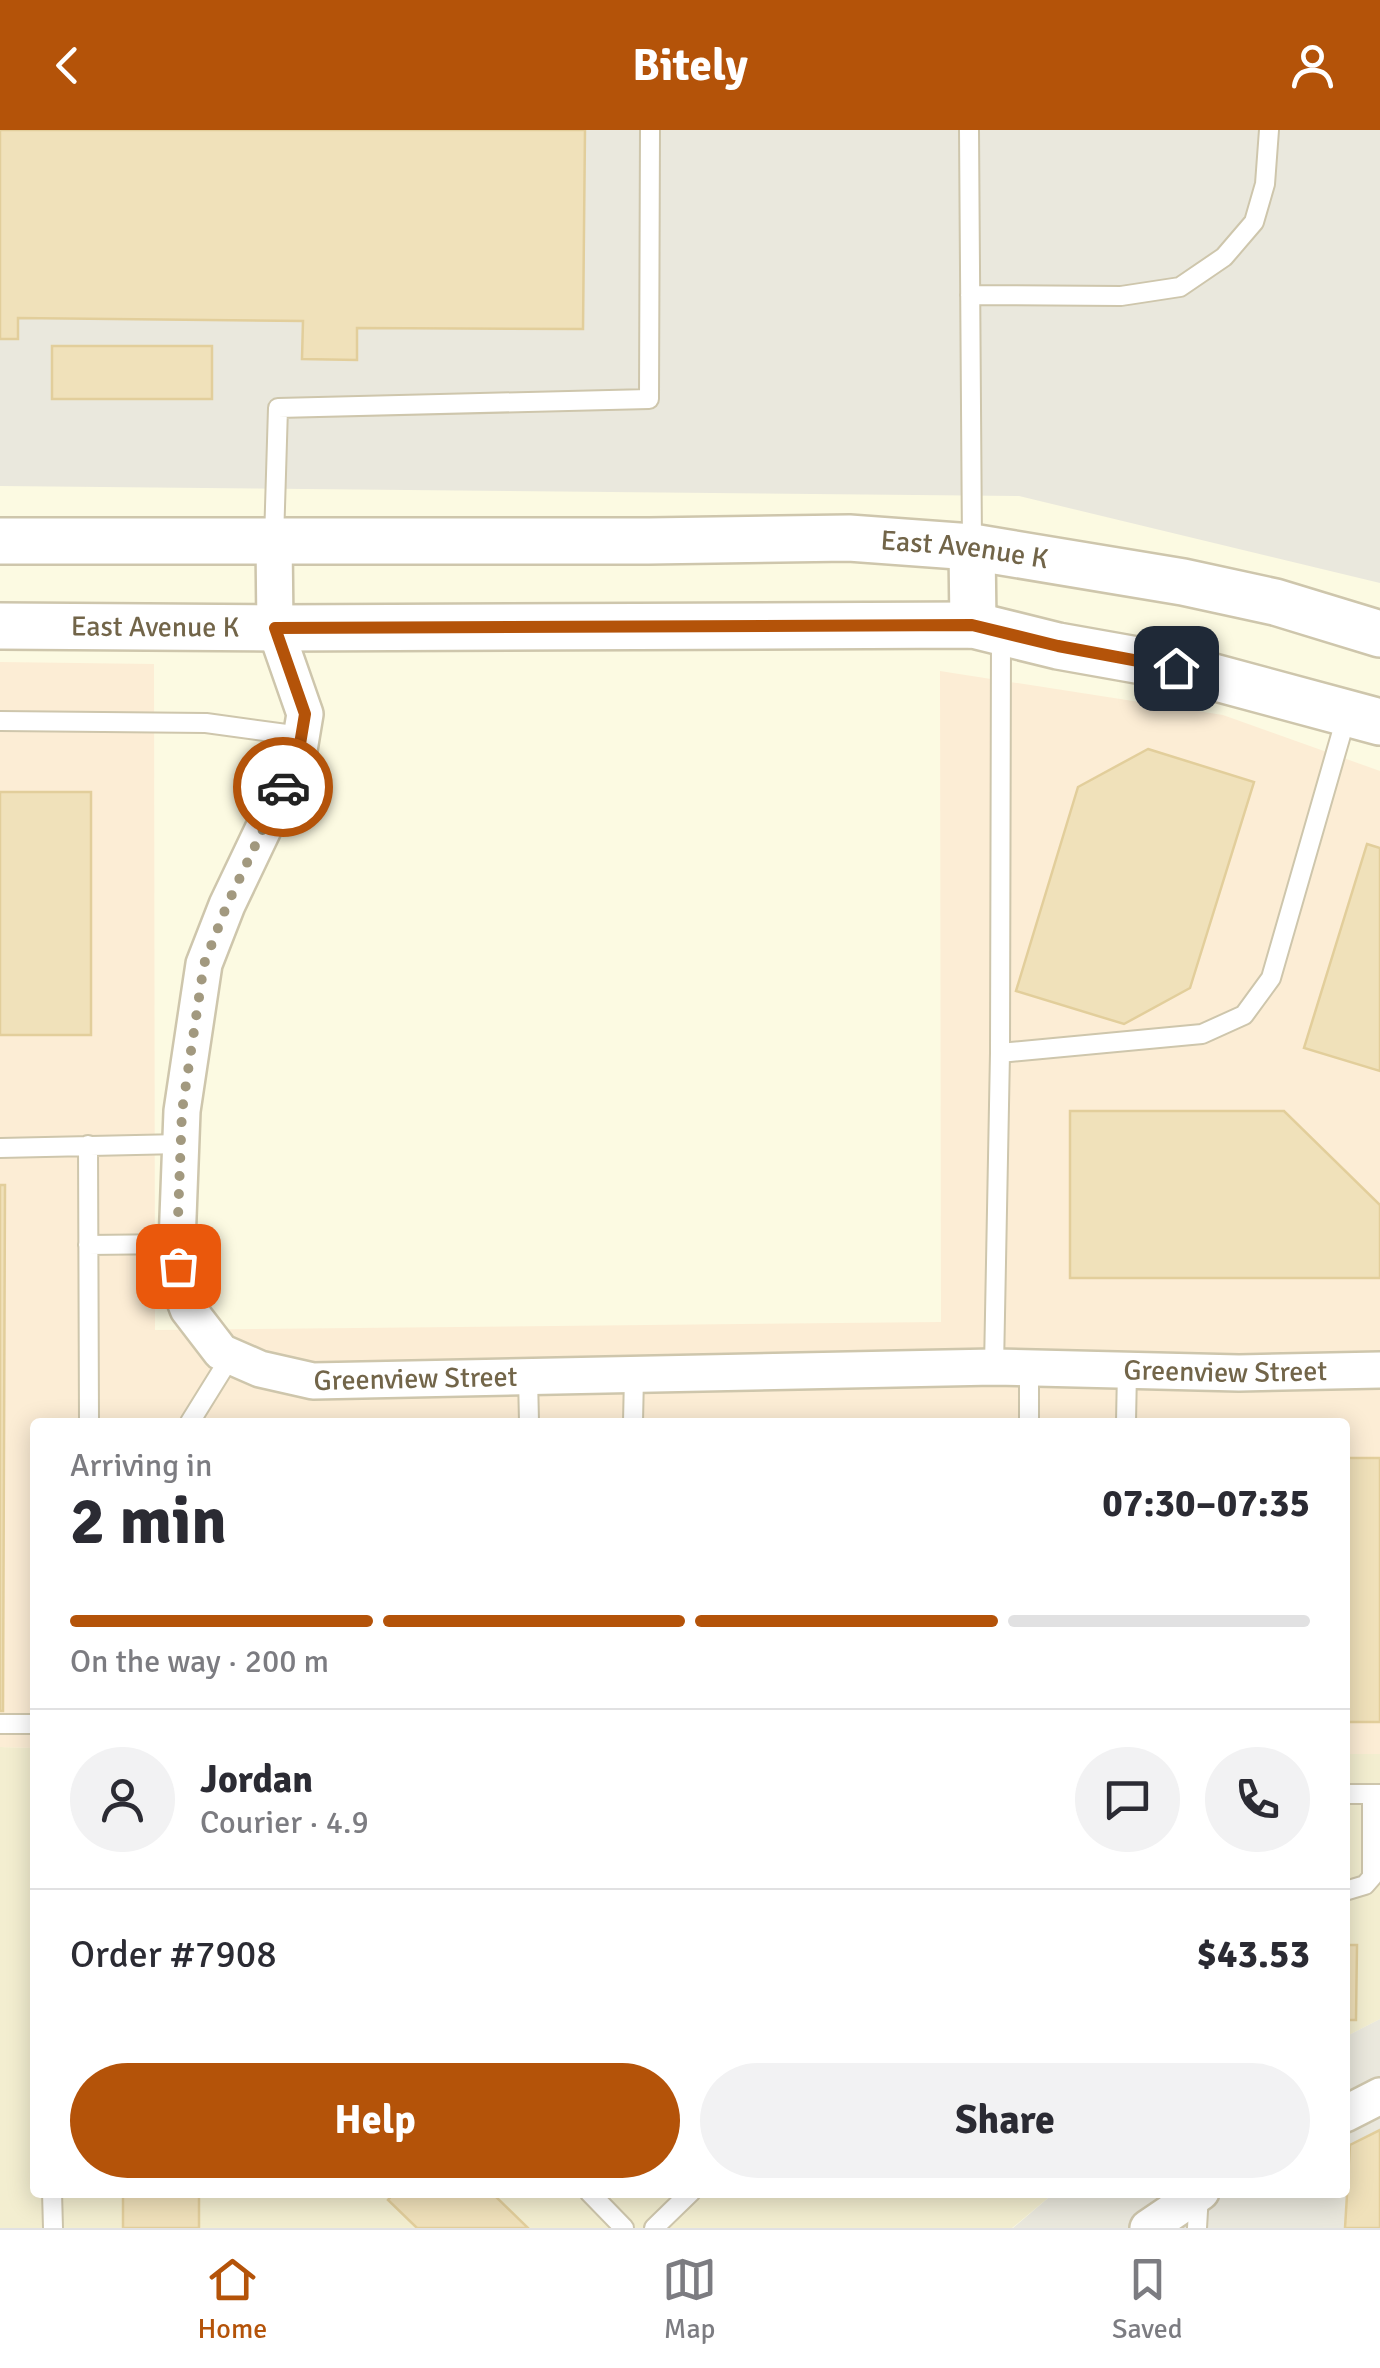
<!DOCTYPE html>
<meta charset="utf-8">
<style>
body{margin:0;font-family:Signika,sans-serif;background:#f2f2f3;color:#2b2b33;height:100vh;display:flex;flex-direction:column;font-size:38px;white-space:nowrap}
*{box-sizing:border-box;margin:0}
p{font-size:32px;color:#7c7c81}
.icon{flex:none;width:55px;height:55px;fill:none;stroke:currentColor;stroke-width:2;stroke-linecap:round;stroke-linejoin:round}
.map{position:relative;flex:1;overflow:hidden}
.details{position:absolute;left:30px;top:1288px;width:1320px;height:780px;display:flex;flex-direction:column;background:#fff;border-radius:10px;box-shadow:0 5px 25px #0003}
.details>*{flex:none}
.pin{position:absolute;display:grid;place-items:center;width:85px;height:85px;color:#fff;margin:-42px;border-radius:20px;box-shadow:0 5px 15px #0006}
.courier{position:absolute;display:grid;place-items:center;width:100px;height:100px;margin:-50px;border:8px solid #b45309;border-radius:50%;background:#fff;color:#222;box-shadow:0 2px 12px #0007}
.summary em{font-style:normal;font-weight:700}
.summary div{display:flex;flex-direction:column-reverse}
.summary{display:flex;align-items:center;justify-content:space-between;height:170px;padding:0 40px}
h1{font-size:65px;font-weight:700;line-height:75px}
.bar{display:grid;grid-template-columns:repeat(4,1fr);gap:15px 10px;align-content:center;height:120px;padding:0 40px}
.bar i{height:12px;border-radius:8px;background:#e1e1e2}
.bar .current{background:#b45309}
.bar p{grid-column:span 4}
.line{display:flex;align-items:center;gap:25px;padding:0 40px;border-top:2px solid #e1e1e2}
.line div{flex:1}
.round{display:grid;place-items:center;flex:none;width:105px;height:105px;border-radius:52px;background:#f2f2f3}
.action{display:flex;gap:20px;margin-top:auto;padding:20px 40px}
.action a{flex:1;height:115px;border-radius:60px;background:#b45309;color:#fff;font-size:40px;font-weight:700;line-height:115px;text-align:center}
.action a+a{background:#f2f2f3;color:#2b2b33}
header{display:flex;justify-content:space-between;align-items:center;height:130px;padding:0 40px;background:#b45309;color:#fff;font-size:45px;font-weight:700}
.dock{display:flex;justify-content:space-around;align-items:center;height:140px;border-top:2px solid #e1e1e2;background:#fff;font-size:28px;color:#7c7c81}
.dock a{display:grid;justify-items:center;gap:5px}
.dock .current{color:#b45309}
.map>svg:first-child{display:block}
</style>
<header><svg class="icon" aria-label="back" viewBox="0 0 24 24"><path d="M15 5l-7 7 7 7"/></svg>Bitely<svg class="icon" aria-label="person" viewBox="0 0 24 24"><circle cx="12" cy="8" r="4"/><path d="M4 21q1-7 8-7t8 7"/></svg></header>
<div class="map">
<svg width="1380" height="2098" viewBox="0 0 1380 2098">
<rect width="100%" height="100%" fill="#fcfae2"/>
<path fill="#f3eed0" d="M0,1617L35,1618V2062L1054,2063L1012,2098H0Z
M1345,1624H1380V1889L1345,1907Z"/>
<path fill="#fcedd5" d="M0,532L154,534L155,1200L941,1192L940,541L1223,585L1380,641V1624H1345V1292H35V1618L0,1617Z"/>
<path fill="#eae8dd" d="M0,0H1380V453L1019,366L0,356Z
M1380,1889V2098H1013L1054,2063L1345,2062V1907Z"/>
<path fill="#f0e1ba" stroke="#e2ce9b" stroke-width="2.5" d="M0,0H585L583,199L357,198V230L302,229L303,191L18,188V209H0Z
M52,216H212V269H52Z
M1148,619L1254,652L1190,858L1124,894L1016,861L1078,657Z
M0,662H91V905H0Z
M1367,714L1380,718V941L1304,918Z
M1070,981H1284L1380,1075V1148H1070Z
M0,1055H5L3,1581H0Z
M1345,1328H1380V1592H1345Z
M1345,1815H1357L1356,1890H1345Z
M1380,2000V2098H1345L1350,2015Z
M123,2062H199V2098H123Z
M395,2062H491L528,2098H417L388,2070Z"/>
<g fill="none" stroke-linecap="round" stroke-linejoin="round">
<g stroke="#cec6ac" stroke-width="22">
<path id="service" d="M969,0L972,414
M970,165L1121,166L1180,157L1224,127L1254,92L1265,54L1269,0
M274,410L278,278L649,269L650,0
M0,591L206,593L301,606
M1000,923L1202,904L1244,885L1271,848L1347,584
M88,1015L89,1292
M0,1018L181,1014
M88,1115L177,1114
M994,1237L1000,923L1001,503
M528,1247L529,1292
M190,1292L231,1226
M633,1292L634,1246
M1029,1292V1239
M1126,1292L1127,1241
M0,1594H35
M1345,1664H1380
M1345,1761L1365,1755L1372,1747V1664
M52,2062L53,2098
M589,2062L624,2098
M654,2098L691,2062
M1197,2098L1199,2064"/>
</g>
<g stroke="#cec6ac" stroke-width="40">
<g id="minor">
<path id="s1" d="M274,410L275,498L305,584L298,626L227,775L204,834L182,981L177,1114L180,1158L188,1179L221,1222L260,1239L313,1251L994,1237L1239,1243L1380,1240"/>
<path d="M1345,1984L1380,1966"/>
<path d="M1148,2098L1201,2062"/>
</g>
</g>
<g stroke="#cec6ac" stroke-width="50">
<g id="tertiary">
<path id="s2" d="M0,411H649L849,408L972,417L1183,452L1275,472L1380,504"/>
<path d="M972,417L973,495"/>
<path id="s3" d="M0,496L275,498L973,495L1058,516L1176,537L1380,592"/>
</g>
</g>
<use href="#service" stroke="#fff" stroke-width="18"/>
<use href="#minor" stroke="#fff" stroke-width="35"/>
<use href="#tertiary" stroke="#fff" stroke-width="45"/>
</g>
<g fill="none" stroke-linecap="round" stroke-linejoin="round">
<path stroke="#a2997f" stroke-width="10" stroke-dasharray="0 18" d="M178,1136L177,1114L182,981L204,834L227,775L283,657"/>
<path stroke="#b45309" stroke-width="12" d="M283,657L298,626L305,584L275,498L972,495L1058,516L1176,538"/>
</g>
<g text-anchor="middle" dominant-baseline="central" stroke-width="8" stroke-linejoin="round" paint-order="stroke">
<g font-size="28" fill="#726549" stroke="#fffde7">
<text stroke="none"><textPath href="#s2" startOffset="965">East Avenue K</textPath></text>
<text stroke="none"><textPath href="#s3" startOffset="155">East Avenue K</textPath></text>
<text stroke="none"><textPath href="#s1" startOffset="1862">Greenview Street</textPath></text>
<text stroke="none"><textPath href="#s1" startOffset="1052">Greenview Street</textPath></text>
</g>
</g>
</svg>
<div class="pin" style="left:178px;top:1136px;background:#ea580c"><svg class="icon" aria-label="bag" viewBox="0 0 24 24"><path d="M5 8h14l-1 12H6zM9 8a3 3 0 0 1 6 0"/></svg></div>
<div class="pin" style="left:1176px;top:538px;background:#1f2937"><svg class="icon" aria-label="home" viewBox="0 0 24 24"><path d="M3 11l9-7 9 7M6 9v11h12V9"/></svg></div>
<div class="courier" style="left:283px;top:657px"><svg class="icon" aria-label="car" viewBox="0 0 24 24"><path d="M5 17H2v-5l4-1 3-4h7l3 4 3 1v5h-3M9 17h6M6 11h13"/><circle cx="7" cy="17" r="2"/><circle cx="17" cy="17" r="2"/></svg></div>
<section class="details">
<div class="summary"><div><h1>2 min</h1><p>Arriving in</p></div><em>07:30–07:35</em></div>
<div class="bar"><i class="current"></i><i class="current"></i><i class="current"></i><i></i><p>On the way · 200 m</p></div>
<div class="line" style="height:180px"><a class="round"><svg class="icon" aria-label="person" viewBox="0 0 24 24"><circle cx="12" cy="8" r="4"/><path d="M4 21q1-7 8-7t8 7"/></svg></a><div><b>Jordan</b><p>Courier · 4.9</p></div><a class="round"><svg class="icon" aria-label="chat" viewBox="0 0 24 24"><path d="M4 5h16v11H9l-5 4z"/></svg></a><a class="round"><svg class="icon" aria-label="phone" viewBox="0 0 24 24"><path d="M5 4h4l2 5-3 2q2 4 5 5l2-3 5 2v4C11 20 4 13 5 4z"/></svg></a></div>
<div class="line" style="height:130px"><div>Order #7908</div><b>$43.53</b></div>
<div class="action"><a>Help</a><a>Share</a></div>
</section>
</div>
<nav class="dock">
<a class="current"><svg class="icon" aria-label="home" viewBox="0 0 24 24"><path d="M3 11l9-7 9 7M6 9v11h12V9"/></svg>Home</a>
<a><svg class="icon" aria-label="map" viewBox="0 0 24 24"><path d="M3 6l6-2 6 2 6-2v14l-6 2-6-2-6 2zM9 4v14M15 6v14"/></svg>Map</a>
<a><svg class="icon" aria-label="saved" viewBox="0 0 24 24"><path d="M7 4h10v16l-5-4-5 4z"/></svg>Saved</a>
</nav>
